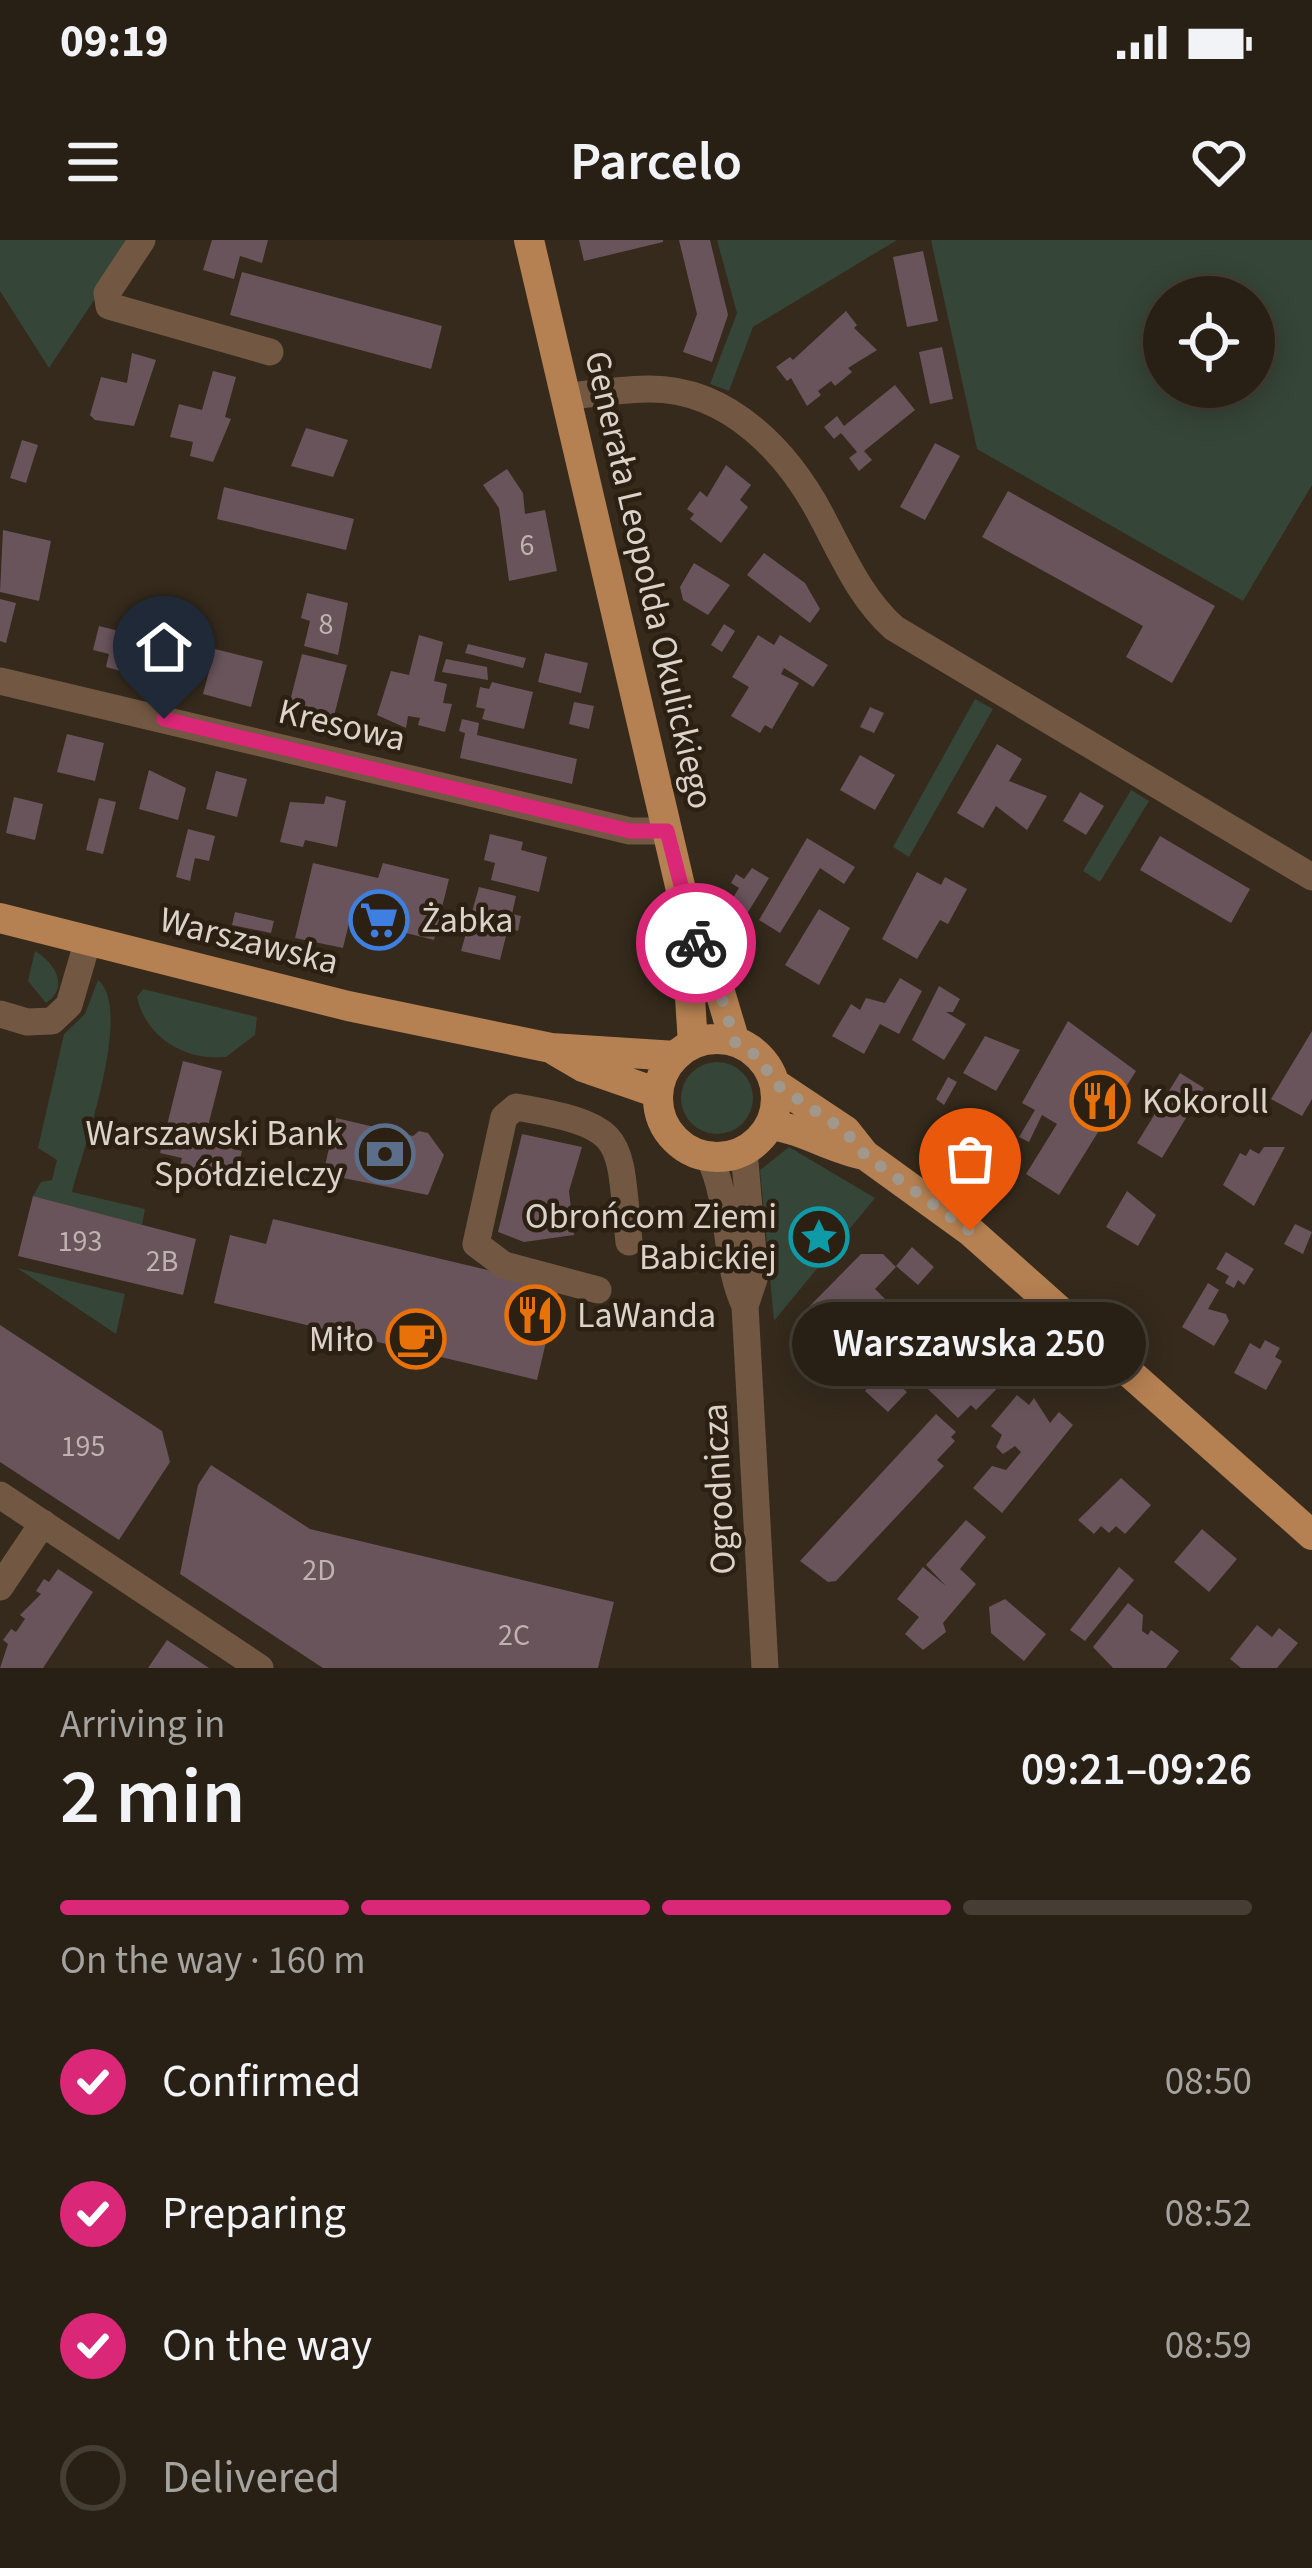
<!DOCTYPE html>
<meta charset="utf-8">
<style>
body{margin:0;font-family:"Source Sans 3",sans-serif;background:#30281e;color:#f1f3f6;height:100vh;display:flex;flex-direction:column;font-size:45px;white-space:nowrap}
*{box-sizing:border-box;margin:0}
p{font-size:39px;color:#a5a3a0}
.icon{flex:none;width:66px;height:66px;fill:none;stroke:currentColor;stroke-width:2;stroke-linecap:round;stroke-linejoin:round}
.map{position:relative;height:1428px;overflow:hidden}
.details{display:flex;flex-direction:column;background:#282015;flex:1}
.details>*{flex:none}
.controls{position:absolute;left:1143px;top:36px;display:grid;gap:24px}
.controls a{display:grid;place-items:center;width:132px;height:132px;border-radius:50%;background:#282015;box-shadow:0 6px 30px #0003,0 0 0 3px #443e34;font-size:60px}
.pin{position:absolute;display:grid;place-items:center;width:102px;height:102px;color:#fff;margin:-123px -51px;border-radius:50% 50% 50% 0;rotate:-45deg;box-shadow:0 0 12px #0007}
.pin .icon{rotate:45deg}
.courier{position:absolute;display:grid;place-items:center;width:120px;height:120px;margin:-60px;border:9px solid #db2777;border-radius:50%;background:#fff;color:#222;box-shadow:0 3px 15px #0007}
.bubble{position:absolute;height:84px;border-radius:42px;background:#282015;box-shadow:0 6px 30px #0003,0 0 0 3px #443e34;font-size:39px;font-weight:600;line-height:84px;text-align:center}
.head em{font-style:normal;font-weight:600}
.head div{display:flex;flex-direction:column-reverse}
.head{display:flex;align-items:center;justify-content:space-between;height:204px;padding:0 60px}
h1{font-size:78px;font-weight:600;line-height:90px}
.bar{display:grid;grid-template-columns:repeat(4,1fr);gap:18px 12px;align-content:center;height:144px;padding:0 60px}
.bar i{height:15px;border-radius:9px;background:#443e34}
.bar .current{background:#db2777}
.bar p{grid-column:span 4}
ol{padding:0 60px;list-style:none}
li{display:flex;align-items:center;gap:36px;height:132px}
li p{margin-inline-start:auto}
li .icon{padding:12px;border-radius:50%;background:#db2777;color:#fff;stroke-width:4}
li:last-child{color:#a5a3a0}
li i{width:66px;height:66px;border:6px solid #443e34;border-radius:50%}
.status{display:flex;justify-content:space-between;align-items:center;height:84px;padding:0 60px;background:#282015;direction:ltr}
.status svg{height:33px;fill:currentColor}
header{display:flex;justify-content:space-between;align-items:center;height:156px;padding:0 60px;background:#282015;font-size:54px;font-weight:600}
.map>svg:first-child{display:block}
</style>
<div class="status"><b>09:19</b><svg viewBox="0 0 49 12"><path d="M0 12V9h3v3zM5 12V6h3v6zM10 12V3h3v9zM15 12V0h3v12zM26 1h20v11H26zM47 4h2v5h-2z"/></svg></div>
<header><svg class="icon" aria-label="menu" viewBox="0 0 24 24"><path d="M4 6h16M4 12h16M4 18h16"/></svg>Parcelo<svg class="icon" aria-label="heart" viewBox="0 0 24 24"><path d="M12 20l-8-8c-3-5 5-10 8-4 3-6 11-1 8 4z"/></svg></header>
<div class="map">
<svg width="1312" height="1428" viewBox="0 0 1312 1428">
<rect width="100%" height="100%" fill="#352a1c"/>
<path fill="#354537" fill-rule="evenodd" d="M0,0H134L49,128L0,51Z
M717,0H897L753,87L729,151L710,144L737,73Z
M931,0H1312V245L1243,361L977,209ZM1164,57H1254V147H1164Z
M975,459L993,469L909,617L893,607Z
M1131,550L1149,561L1100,642L1083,631Z
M35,711C55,723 70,747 46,763L28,741Z
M98,740C134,769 83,910 72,952L145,969L142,985L33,956L41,942L52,940L57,920L38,908L64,794L85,774Z
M143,749L257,777L255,795L226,817C185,821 146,798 137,757Z
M681 858a36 36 0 1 1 72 0a36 36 0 1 1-72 0Z
M789,907L875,958L774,1081L760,930Z
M17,1028L125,1054L116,1094Z"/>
<path fill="#69545b" d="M212,0H268L262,23L240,16L234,39L203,30Z
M579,0H663V2L584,21Z
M679,0H710L728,75L712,122L683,112L697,74Z
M923,11L938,81L907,87L893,17Z
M242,32L442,86L431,129L230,75Z
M846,71L857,85L854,88L877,110L848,128L852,132L835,146L831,141L818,151L821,155L807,166L791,138L787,141L776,127L790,117L793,120Z
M942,107L953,159L930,164L919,112Z
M132,113L156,120L134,186L95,180L90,175L101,137L127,143Z
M213,131L236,137L225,177L231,179L213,222L190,216L193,202L170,197L179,164L202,170Z
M895,145L915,170L864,211L872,220L859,231L849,218L857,212L841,193L834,199L824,187L837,176L844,186Z
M306,188L348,200L333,237L291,226Z
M22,200L38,205L26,243L10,238Z
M935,203L960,216L925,280L900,267Z
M726,225L751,245L740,260L748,267L721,303L690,279L694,274L687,269L700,251L707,257Z
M507,229L523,253L525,274L545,270L557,331L509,341L499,268L483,245Z
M224,247L354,279L346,310L217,279Z
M1008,251L1215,366L1172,443L1126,417L1143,386L982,297Z
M3,290L51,301L39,361L0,352Z
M764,313L805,343L820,369L810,383L747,335Z
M694,323L730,345L708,375L683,360L680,347Z
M307,353L348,363L338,415L304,406L310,381L301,378Z
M0,359L16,363L6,403L0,401Z
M172,374L189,378L182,407L165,403Z
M724,384L735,391L722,412L711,405Z
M99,386L156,400L146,438L106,427L109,414L93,410Z
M419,395L443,402L434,441L447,444L443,463L452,464L445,492L418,485L420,478L408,476L406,488L377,475L391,431L409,435Z
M758,395L774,405L780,395L828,425L813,447L784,428L781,434L799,443L772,489L765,485L760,493L731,476L749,447L732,437Z
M468,404L526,418L523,428L465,413Z
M215,409L263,421L251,467L203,454Z
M545,413L588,423L581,453L538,442Z
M302,414L347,425L334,476L289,465Z
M446,419L487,427L488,440L442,432Z
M492,442L533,452L524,489L482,479L485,469L476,467L480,447L489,449Z
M574,462L594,466L589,489L569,484Z
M870,467L884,473L874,493L860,487Z
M462,479L479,483L477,495L577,519L572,544L460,518L465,493L459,491Z
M67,494L104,503L95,541L57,532Z
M997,504L1022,519L1009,541L1047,556L1027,590L996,566L983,588L957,573Z
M860,515L895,535L875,570L840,550Z
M149,530L186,548L178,580L139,569Z
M216,531L247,539L237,577L206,569Z
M1080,552L1104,566L1086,595L1063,581Z
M326,556L346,561L337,607L305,600L303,607L280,602L290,562L324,564Z
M14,557L43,564L35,600L6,593Z
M99,558L116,562L103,614L86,610Z
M188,589L215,596L209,621L195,618L190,641L176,637Z
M490,594L523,602L521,610L547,617L539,652L491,640L495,623L484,620Z
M1160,596L1250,649L1231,683L1140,630Z
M807,598L855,627L844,644L820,628L780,693L759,680Z
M313,623L378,638L383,623L449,639L434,700L350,679L343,708L295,698Z
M752,628L769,638L745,677L728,666L739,648L731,643L736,634L744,639Z
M917,632L941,645L945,637L967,649L948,684L940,680L917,719L882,699Z
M479,647L516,656L512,674L521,676L518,691L508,688L500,720L461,711Z
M819,669L850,688L819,745L785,725Z
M235,672L274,681L271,693L232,685Z
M900,738L922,751L899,794L880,784L864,814L832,796L851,764L860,770L866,758L885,763Z
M939,746L960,759L953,772H946L966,784L944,820L912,800Z
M1068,781L1136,831L1059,955L1026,934L1057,884L1042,875L1029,902L1019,897L1035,870L1022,863Z
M1312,791V859L1302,876L1271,859Z
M985,796L1020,810L996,851L963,833Z
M183,821L222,831L204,902L242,911L233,948L178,934L182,918L160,913Z
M1180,833L1204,848L1162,918L1137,903Z
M948,837L957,842L944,865L936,859Z
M336,878L413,896L419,891L428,893L444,915L428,955L323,934Z
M522,894L582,907L569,951L574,995L524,1002L498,992Z
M1264,907H1285L1254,966L1223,945L1240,913L1246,916L1250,909L1259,914Z
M1127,951L1156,975L1138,1006L1106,987Z
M33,956L196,999L183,1055L18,1016Z
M273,979L559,1047L537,1140L214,1063L230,995L266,1004Z
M1295,984L1312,992L1303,1014L1284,1004Z
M912,1007L934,1027L918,1045L896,1026Z
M1226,1012L1254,1029L1244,1045L1238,1040L1234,1048L1225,1043L1229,1036L1216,1029Z
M861,1014H883L896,1027L875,1049L913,1087L888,1112L850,1075L810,1115L796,1102V1080Z
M1208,1043L1219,1050L1208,1069L1226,1074L1229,1081L1214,1106L1182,1087Z
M0,1085L162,1191L170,1222L119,1300L0,1222Z
M1010,1092L1033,1112L976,1170L971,1165L958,1178L906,1128L914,1120L908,1113L918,1102L925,1108L932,1101L958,1125L983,1100L994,1110Z
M1265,1100L1280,1108L1275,1117L1282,1121L1266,1150L1234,1133L1250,1103L1260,1109Z
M883,1130L907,1152L888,1172L865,1151Z
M1017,1155L1029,1165L1034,1158L1050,1183L1059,1172L1073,1185L1002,1273L973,1248L992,1226L1006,1230L1021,1212L1015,1206L1003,1214L996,1207L1002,1195L991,1186Z
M936,1174L956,1192L951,1197L955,1201L937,1220L944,1226L836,1341L828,1342L800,1321Z
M211,1225L310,1289L614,1362L598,1428H323L180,1334L198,1245Z
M1121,1238L1151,1265L1125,1294L1116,1286L1109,1293L1101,1286L1094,1294L1078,1280Z
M966,1280L986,1297L960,1329L976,1344L943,1383L946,1392L923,1410L905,1394L919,1377L897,1359L923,1327L946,1346L926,1325Z
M1202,1289L1237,1319L1209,1352L1174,1322Z
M1119,1327L1134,1340L1085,1401L1070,1390Z
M58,1329L93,1352L43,1428H0L8,1404L3,1400L11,1389L16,1392L25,1379L20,1375L41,1354L36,1351L44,1339L49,1342Z
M1005,1359L1046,1394L1024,1421L991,1393L989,1367Z
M1128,1363L1143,1375L1142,1391L1148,1395L1151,1390L1179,1411L1166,1428H1113L1093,1407Z
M1257,1385L1272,1397L1279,1388L1298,1403L1277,1428H1241L1230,1419Z
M167,1400L209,1428H148Z"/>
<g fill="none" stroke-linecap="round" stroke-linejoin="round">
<path stroke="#725842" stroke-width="27" d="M142,0L107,53L109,66L270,112
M567,156C594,154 623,149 650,149C730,149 790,214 824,281C844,319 861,358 894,388L1312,637
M0,441L630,591H667
M0,774L27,782L52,781L69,765L88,700
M744,911L755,1036L745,1066L765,1428
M709,917C732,964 723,1019 745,1066
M598,1050L504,1025L476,1004L504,877L516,867C629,887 618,895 629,1002
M0,1255L260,1428
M0,1347L43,1283"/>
<path stroke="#b68152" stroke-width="30" d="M529,0L692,697L688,726L693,804
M0,678L348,766L551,808L676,816
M692,697L711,722L735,802
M658 858a59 59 0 1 1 118 0a59 59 0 1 1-118 0Z
M554,810L583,827L658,853
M774,843L846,891L865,915L970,991L1312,1295
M770,885C804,889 831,909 865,915"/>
</g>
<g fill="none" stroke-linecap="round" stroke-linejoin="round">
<path stroke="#a1988d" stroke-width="12" stroke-dasharray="0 21.6" d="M696,703L711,722L735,802L760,818L774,843L845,891L865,915L970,991"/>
<path stroke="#db2777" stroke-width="15" d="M164,479L630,591H667L696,703"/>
</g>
<defs>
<g id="supermarket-ring" transform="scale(3)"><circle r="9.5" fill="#2b2012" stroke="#3f7fe0" stroke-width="1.5"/><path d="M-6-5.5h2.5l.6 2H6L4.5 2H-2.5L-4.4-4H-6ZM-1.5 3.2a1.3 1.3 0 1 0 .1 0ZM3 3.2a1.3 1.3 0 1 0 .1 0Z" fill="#3f7fe0"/></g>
<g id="restaurant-ring" transform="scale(3)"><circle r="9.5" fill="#2b2012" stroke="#e8710a" stroke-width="1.5"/><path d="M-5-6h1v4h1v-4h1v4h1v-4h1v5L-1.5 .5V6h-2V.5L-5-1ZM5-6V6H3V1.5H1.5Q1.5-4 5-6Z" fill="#e8710a"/></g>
<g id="bank-ring" transform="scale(3)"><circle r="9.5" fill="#2b2012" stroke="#5c6f8a" stroke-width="1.5"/><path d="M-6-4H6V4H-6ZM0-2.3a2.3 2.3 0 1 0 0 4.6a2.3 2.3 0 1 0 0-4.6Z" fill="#5c6f8a"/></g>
<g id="sight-ring" transform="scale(3)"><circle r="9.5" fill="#2b2012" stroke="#0f9aa8" stroke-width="1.5"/><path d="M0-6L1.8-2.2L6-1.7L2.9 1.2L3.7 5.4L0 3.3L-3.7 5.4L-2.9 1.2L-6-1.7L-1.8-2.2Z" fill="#0f9aa8"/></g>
<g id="cafe-ring" transform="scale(3)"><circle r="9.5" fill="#2b2012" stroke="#e8710a" stroke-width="1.5"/><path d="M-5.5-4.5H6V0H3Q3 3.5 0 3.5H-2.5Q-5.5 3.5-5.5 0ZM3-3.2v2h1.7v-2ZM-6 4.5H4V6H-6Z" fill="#e8710a"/></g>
</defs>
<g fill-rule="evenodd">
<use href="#supermarket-ring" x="379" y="680"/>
<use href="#restaurant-ring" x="1100" y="861"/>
<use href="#bank-ring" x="385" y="914"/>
<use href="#sight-ring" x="819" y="997"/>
<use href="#restaurant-ring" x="535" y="1075"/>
<use href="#cafe-ring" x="416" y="1099"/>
</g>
<g text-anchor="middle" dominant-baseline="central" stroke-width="9" stroke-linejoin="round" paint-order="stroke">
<g font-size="30" fill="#beb3ae">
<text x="527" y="305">6</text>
<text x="326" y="384">8</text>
<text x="80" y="1001">193</text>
<text x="162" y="1021">2B</text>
<text x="83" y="1206">195</text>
<text x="319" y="1330">2D</text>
<text x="514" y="1395">2C</text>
</g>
<g font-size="36" fill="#dbd3ca" stroke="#2b2012">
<text transform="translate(649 340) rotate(77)">Generała Leopolda Okulickiego</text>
<text transform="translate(342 485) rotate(13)">Kresowa</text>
<text transform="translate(249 701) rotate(14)">Warszawska</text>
<text transform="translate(719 1249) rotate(-93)">Ogrodnicza</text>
</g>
<g font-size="36" fill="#dbd3ca" stroke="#2b2012" text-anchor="start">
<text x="421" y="680">Żabka</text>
<text x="1142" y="861">Kokoroll</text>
<text x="343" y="893" text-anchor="end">Warszawski Bank<tspan x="343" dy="41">Spółdzielczy</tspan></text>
<text x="777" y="976" text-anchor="end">Obrońcom Ziemi<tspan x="777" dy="41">Babickiej</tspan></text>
<text x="577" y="1075">LaWanda</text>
<text x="374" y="1099" text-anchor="end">Miło</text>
</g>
</g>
</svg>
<div class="controls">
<a><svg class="icon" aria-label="locate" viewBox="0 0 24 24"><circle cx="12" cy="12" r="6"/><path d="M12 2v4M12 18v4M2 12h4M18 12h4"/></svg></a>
</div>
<div class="pin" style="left:970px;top:991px;background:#ea580c"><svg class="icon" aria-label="bag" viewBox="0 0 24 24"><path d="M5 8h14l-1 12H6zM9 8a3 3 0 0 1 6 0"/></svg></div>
<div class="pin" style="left:164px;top:479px;background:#1f2937"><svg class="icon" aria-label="home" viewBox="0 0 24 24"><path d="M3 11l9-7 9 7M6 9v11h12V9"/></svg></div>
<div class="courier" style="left:696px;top:703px"><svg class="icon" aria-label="bike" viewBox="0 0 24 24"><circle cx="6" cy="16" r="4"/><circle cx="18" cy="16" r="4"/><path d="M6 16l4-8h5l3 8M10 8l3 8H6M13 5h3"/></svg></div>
<div class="bubble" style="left:792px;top:1062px;width:354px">Warszawska 250</div>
</div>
<section class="details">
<div class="head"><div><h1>2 min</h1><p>Arriving in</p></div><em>09:21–09:26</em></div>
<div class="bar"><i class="current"></i><i class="current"></i><i class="current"></i><i></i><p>On the way · 160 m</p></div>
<ol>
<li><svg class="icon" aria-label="check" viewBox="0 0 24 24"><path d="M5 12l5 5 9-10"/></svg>Confirmed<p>08:50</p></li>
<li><svg class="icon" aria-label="check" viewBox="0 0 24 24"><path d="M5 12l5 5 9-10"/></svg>Preparing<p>08:52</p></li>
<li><svg class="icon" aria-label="check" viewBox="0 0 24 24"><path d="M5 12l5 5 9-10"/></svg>On the way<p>08:59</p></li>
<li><i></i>Delivered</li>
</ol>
</section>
